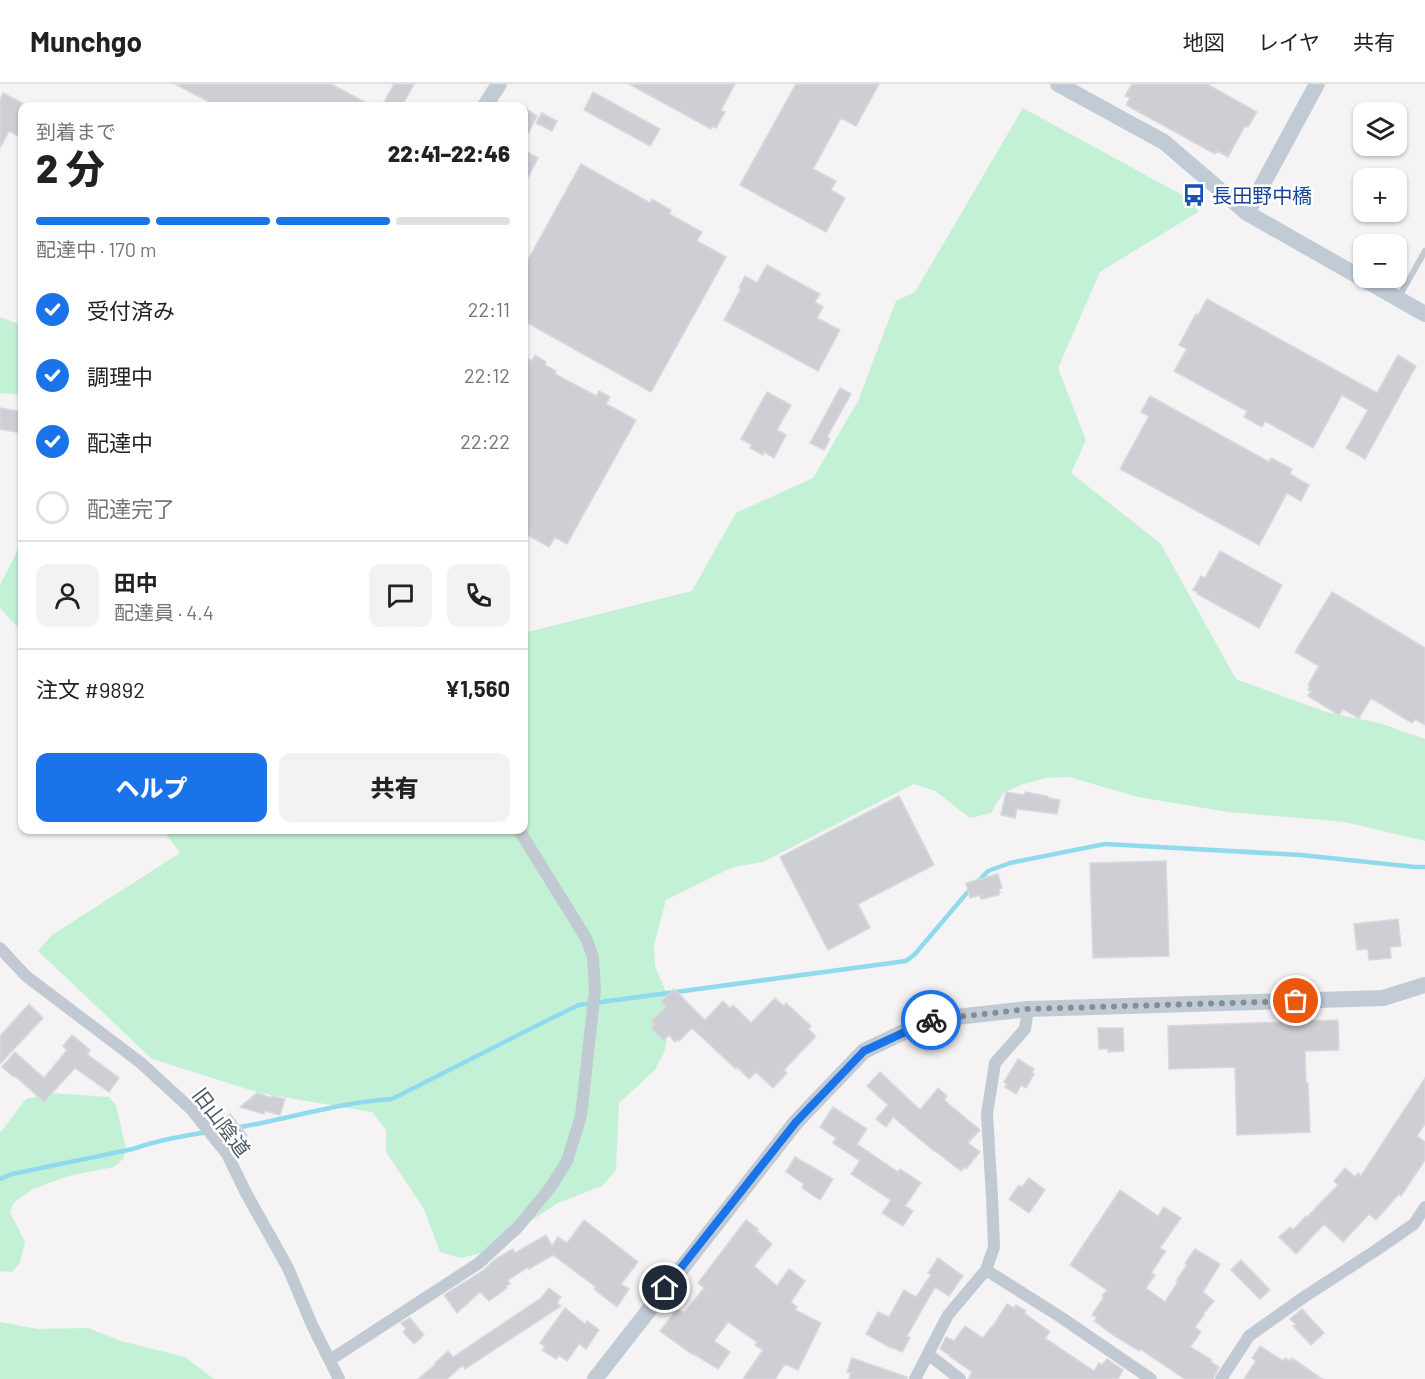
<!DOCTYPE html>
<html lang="ja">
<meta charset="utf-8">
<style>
body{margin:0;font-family:Barlow,"Noto Sans JP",sans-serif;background:#f2f2f2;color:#222;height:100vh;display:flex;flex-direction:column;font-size:22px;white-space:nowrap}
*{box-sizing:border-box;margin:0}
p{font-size:20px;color:#767676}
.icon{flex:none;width:33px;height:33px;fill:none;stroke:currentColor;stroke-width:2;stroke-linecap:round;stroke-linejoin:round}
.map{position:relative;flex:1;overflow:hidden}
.sheet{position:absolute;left:18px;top:18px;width:510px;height:732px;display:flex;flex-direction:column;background:#fff;border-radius:12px;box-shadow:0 2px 4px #0004}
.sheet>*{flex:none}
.controls{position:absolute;left:1353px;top:18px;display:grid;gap:12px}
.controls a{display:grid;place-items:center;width:54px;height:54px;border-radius:12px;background:#fff;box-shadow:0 2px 4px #0004;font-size:30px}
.pin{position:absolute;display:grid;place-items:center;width:51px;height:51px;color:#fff;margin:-26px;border:3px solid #fff;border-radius:50%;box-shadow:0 2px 6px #0007}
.courier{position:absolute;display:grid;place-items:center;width:60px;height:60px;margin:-30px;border:4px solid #1a73e8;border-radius:50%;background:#fff;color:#222;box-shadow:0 2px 8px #0007}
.head em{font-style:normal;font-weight:800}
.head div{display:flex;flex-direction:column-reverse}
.head{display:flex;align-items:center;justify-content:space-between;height:102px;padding:0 18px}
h1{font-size:39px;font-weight:800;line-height:45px}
.bar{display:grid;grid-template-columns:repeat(4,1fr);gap:9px 6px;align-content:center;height:72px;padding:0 18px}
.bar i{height:8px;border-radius:4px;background:#e0e0e0}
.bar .active{background:#1a73e8}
.bar p{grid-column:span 4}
.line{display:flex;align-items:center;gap:15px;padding:0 18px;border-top:2px solid #e0e0e0}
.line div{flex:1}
.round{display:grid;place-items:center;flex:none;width:63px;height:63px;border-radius:12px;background:#f2f2f2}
ol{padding:0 18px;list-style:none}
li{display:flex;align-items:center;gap:18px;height:66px}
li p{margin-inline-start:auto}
li .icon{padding:6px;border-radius:50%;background:#1a73e8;color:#fff;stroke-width:4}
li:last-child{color:#767676}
li i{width:33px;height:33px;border:3px solid #e0e0e0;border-radius:50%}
.button{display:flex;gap:12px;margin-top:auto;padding:12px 18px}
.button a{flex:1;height:69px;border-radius:12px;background:#1a73e8;color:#fff;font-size:24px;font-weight:800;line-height:69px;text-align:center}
.button a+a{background:#f2f2f2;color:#222}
header{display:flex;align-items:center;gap:36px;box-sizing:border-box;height:84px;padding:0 30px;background:#fff;border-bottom:2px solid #e0e0e0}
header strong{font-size:28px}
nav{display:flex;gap:33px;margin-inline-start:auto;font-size:21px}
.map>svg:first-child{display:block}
</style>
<header>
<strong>Munchgo</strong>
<nav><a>地図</a><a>レイヤ</a><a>共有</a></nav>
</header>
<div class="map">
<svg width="1425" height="1295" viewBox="0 0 1425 1295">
<rect width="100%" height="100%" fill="#f5f3f3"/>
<path fill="#c3f1d5" d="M1023,24L1193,117L1198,128L1100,188L1058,284L1086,356L1071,389L1161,460L1236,595L1326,628L1379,639L1425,655V757L1345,738L1228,728L1138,713L1069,693L1046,694L1023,700L1003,709L991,729L970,734L935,707L914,700L763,778L733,783L666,816L654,861L655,882L672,922L669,944L665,966L655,986L619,1019L616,1086L602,1102L558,1119L482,1169L461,1174L440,1168L424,1125L386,1068V1046L372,1028L260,1009L152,975L38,867L52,851L180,769L163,746H524V549L692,507L736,429L813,394L858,317L896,217L915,208Z
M0,233L22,241V311L0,309Z
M22,457V548L0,524V501Z
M51,1009L109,1013L116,1021L126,1065L123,1075L114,1083L68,1092L33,1105L14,1118L10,1128L25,1158L20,1179L12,1188L0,1187V1049L26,1015Z
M0,1238L38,1245L88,1244L121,1257L185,1273L214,1295H0Z"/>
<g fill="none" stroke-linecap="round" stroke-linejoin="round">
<path stroke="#90daee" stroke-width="4.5" d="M0,1095L12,1090L133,1065C169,1052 208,1049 246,1042C294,1033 343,1018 392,1015L550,935L579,921L906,877L915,870L966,810L988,787L1010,779L1105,760L1301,771L1415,783H1425"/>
</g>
<path fill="#cdcfd5" stroke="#d7d9de" stroke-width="1.5" d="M175,0H331L372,22H217Z
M394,0H414L402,22H382Z
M629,0H735L721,26L725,28L716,44L712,42L711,45Z
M796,0H879L856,42L841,34L813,85L836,97L831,106L845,114L826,148L740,101Z
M1132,0H1207L1257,28L1248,43L1245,42L1228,73L1217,67L1215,70L1126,21L1130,14L1125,12Z
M593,8L660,45L650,62L584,26Z
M3,9L22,19V54L9,47L0,64V16Z
M524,23L537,32L524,58Z
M542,29L557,37L552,47L536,39Z
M524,66L538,74L524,101Z
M581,80L650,119L652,115L671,126L669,130L702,148L697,157L726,173L651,308L524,237V183Z
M767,181L820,210L815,218L823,223L817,234L840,246L818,287L724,236L741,205L739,204L745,192L757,199Z
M1207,215L1377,309L1398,271L1416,282L1365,375L1346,364L1368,326L1342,311L1313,364L1265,337L1262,343L1244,333L1247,327L1174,287L1187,265L1179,261L1196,230L1198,231Z
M535,271L546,278L545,281L556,287L555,290L596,312L599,307L610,313L606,320L636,336L567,460L555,453L549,463L524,449V273L532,277Z
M840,304L851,310L827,353L830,355L824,366L810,359Z
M767,308L791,321L777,346L786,351L774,374L764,368L763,371L750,364L752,361L741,355Z
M1150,312L1269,378L1271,374L1292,385L1290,390L1309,401L1301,417L1287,409L1259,461L1120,385L1149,332L1141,328Z
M0,324L22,328V349L0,345Z
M1220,467L1282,501L1259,544L1197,510V508L1193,506L1201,492L1205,494Z
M1332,508L1425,564V641L1415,635L1412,639L1371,614L1359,634L1343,625L1339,631L1308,612L1311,607L1308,606L1310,602L1308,601L1319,582L1295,568Z
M1006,708L1024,711L1025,708L1047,712L1049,714L1060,716L1057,730L1017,725L1015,734L1001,731Z
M899,712L934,781L858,820L870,844L828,866L780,773Z
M1166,777L1169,872L1093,874L1090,779Z
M998,790L1002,804L999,805L1000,808L999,809V811L981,815L980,811L970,814L966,799Z
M1398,835L1401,862L1390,863L1391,874L1369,876L1368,865L1357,866L1354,840Z
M674,905L705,936L723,917L730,924L733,921L751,939L775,914L784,922L786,919L811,942L808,945L816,952L784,986L787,989L773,1004L756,988L749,995L737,983L736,985L692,944L679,957L677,956L675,958L669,951L663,956L651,944L655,940L651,937L666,923L661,918Z
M29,920L43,934L0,980V952Z
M1338,936L1339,966L1305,967L1306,999H1308L1310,1048L1237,1051L1235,983L1169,985L1168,942Z
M1098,944H1123L1124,967L1108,968V965H1099Z
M72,951L90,966L87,970L119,994L109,1008L75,984L44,1018L15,992L14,993L2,983L15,968L44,994L67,966L63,962Z
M1018,975L1034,985L1032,989L1034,990L1026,1004L1021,1001L1016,1010L1005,1003L1007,1000L1004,998Z
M880,988L920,1026L938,1004L947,1012L944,1016L980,1046L968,1059L980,1068L966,1085L964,1083L961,1087L934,1066V1067L893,1033L886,1043L876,1035L888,1021L867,1002Z
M1425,994V1040L1417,1052L1425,1058V1076L1401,1112L1399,1110L1376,1136L1369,1130L1343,1158L1324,1140L1296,1170L1279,1153L1290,1143L1293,1146L1306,1132L1307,1133L1338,1101L1334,1097L1345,1084L1355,1093L1358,1089L1361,1092Z
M257,1009L272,1014V1012L285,1015L280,1031L265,1027L264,1030L240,1023Z
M833,1023L867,1045L857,1060L898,1088L900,1085L921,1099L905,1122L913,1127L903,1142L882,1129L891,1116L851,1090L860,1077L833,1059L836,1054L820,1043Z
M230,1030L247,1051L237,1058L221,1038Z
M795,1073L833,1095L820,1116L802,1104L804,1100L786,1088Z
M1029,1094L1045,1106L1029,1129L1009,1115L1019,1101L1022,1103Z
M1120,1106L1158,1132L1164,1123L1181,1134L1160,1164L1166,1167L1151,1189L1155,1191L1146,1204L1165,1218L1178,1198L1176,1197L1187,1181L1185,1179L1195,1165L1220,1180L1203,1208L1214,1217L1203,1230L1204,1231L1195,1243L1201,1248L1190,1263L1212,1276L1211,1278L1219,1283L1213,1295H1185L1140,1265L1139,1267L1113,1251L1094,1237L1097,1234L1092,1231L1104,1213L1102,1212L1107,1206L1070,1181Z
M584,1136L638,1178L621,1200L629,1205L617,1223L594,1205L596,1203L553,1171L529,1185L528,1183L508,1196L510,1200L506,1202L507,1204L489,1217L480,1208L457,1229L444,1211L484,1186L494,1176L513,1165L515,1169L546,1151L552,1162L558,1153L567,1159Z
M746,1136L758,1145L757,1147L772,1160L754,1182L777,1202L789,1185L805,1197L791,1218L797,1223L795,1226L821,1239L798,1286L785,1280L775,1295H743L763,1266L755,1261L757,1258L728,1238L714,1257L730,1268L718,1285L692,1269V1270L660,1247L677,1225L684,1229L704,1204L698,1199Z
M938,1174L963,1192L949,1212L935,1203L907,1252L910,1254L902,1268L891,1263V1264L866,1250L878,1228L889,1233L904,1206L916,1213L931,1191L928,1189Z
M1241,1176L1270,1206L1260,1215L1231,1186Z
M549,1204L561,1213L557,1219L561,1222L465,1285L463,1281L447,1295H418L436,1280L435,1279L448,1267L453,1273L541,1214Z
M1007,1220L1014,1224L1016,1221L1026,1227L1024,1229L1050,1248L1045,1254L1094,1287L1099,1279L1102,1281L1107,1275L1123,1286L1118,1295H968L972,1288L949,1272L950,1271L940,1265L946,1253L954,1257L965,1242L983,1254L992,1242H993Z
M565,1224L585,1240L587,1237L599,1246L586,1265L579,1260L567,1277L559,1271L556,1275L542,1266L545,1263L540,1259Z
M1302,1225L1324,1249L1311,1261L1293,1242L1296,1241L1290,1235Z
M410,1234L424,1251L414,1260L403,1248L406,1245L401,1239Z
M1260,1262L1283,1277L1285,1274L1290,1277L1292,1274L1322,1295H1244L1256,1277L1252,1274Z
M852,1274L907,1293V1295H849L851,1289L847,1288Z"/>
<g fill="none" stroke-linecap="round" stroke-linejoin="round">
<path stroke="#c1cad2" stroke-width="6" d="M1398,215L1425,167"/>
<path stroke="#c1cad2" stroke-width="12" d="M0,864L26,892L141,979L191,1025L227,1070L246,1109L288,1184L312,1241L339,1295
M986,1186L1059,1232L1151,1295
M928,1270L960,1295
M330,1276L479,1179L518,1143L550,1104L567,1077L581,1032L595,906L593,873L586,854L519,746
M915,1295L948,1231L986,1186L994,1163L992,1113L987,1030L995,979L1025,945L1028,925
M1221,1295L1249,1252L1304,1213L1375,1167L1414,1140L1425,1123"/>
<path stroke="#c1cbd6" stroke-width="16" d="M1058,0L1164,58L1247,129L1425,230
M485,22L499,0
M1247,129L1317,0
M595,1295L796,1038L864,967L929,936L1028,925L1383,914L1425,901"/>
</g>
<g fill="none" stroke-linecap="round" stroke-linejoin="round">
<path stroke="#868d94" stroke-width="6" stroke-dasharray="0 10.8" d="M931,936L1028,925L1296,917"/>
<path stroke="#1a73e8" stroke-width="8" d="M665,1204L796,1038L864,967L931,936"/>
</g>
<defs>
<g id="bus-bare" transform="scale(1.8)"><path d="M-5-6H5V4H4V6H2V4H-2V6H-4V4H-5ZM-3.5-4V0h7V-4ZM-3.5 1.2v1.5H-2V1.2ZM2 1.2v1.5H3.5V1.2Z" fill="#1a4fb4" stroke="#fff" stroke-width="2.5" paint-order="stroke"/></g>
</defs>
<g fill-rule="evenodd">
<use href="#bus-bare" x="1194" y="111"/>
</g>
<g text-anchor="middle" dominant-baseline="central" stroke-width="5" stroke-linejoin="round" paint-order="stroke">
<g font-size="20" fill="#164399" stroke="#fff" text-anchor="start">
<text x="1212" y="111">長田野中橋</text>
</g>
<g font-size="20" fill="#4a5661" stroke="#fff">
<text transform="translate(222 1038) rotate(53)">旧山陰道</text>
</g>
</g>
</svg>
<div class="controls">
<a><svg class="icon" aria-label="layers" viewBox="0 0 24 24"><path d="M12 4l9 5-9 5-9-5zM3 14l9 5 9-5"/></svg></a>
<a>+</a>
<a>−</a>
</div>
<div class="pin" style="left:1296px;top:917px;background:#ea580c"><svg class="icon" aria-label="bag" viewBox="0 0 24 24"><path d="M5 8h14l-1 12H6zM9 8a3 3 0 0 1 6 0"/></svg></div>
<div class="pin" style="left:665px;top:1204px;background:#1f2937"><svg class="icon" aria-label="home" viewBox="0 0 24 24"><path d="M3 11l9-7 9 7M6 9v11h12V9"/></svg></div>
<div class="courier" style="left:931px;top:936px"><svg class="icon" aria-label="bike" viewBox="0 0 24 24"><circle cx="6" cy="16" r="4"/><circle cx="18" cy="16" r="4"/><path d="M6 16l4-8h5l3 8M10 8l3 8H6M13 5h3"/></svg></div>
<section class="sheet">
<div class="head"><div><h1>2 分</h1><p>到着まで</p></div><em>22:41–22:46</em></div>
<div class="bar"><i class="active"></i><i class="active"></i><i class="active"></i><i></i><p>配達中 · 170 m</p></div>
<ol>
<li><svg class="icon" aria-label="check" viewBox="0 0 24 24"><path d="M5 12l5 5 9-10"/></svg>受付済み<p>22:11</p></li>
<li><svg class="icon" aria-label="check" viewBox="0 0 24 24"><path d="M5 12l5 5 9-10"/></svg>調理中<p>22:12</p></li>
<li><svg class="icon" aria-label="check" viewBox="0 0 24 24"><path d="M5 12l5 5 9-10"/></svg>配達中<p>22:22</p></li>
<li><i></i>配達完了</li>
</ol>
<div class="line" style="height:108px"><a class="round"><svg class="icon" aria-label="person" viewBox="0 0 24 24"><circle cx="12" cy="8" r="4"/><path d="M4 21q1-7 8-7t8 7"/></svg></a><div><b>田中</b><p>配達員 · 4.4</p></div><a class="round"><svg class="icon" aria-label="chat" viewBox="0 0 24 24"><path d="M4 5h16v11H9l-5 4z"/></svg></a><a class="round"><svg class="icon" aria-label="phone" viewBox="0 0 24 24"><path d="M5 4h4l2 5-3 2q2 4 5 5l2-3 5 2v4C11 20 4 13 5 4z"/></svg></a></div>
<div class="line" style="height:78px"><div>注文 #9892</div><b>¥1,560</b></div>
<div class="button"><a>ヘルプ</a><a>共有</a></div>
</section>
</div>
